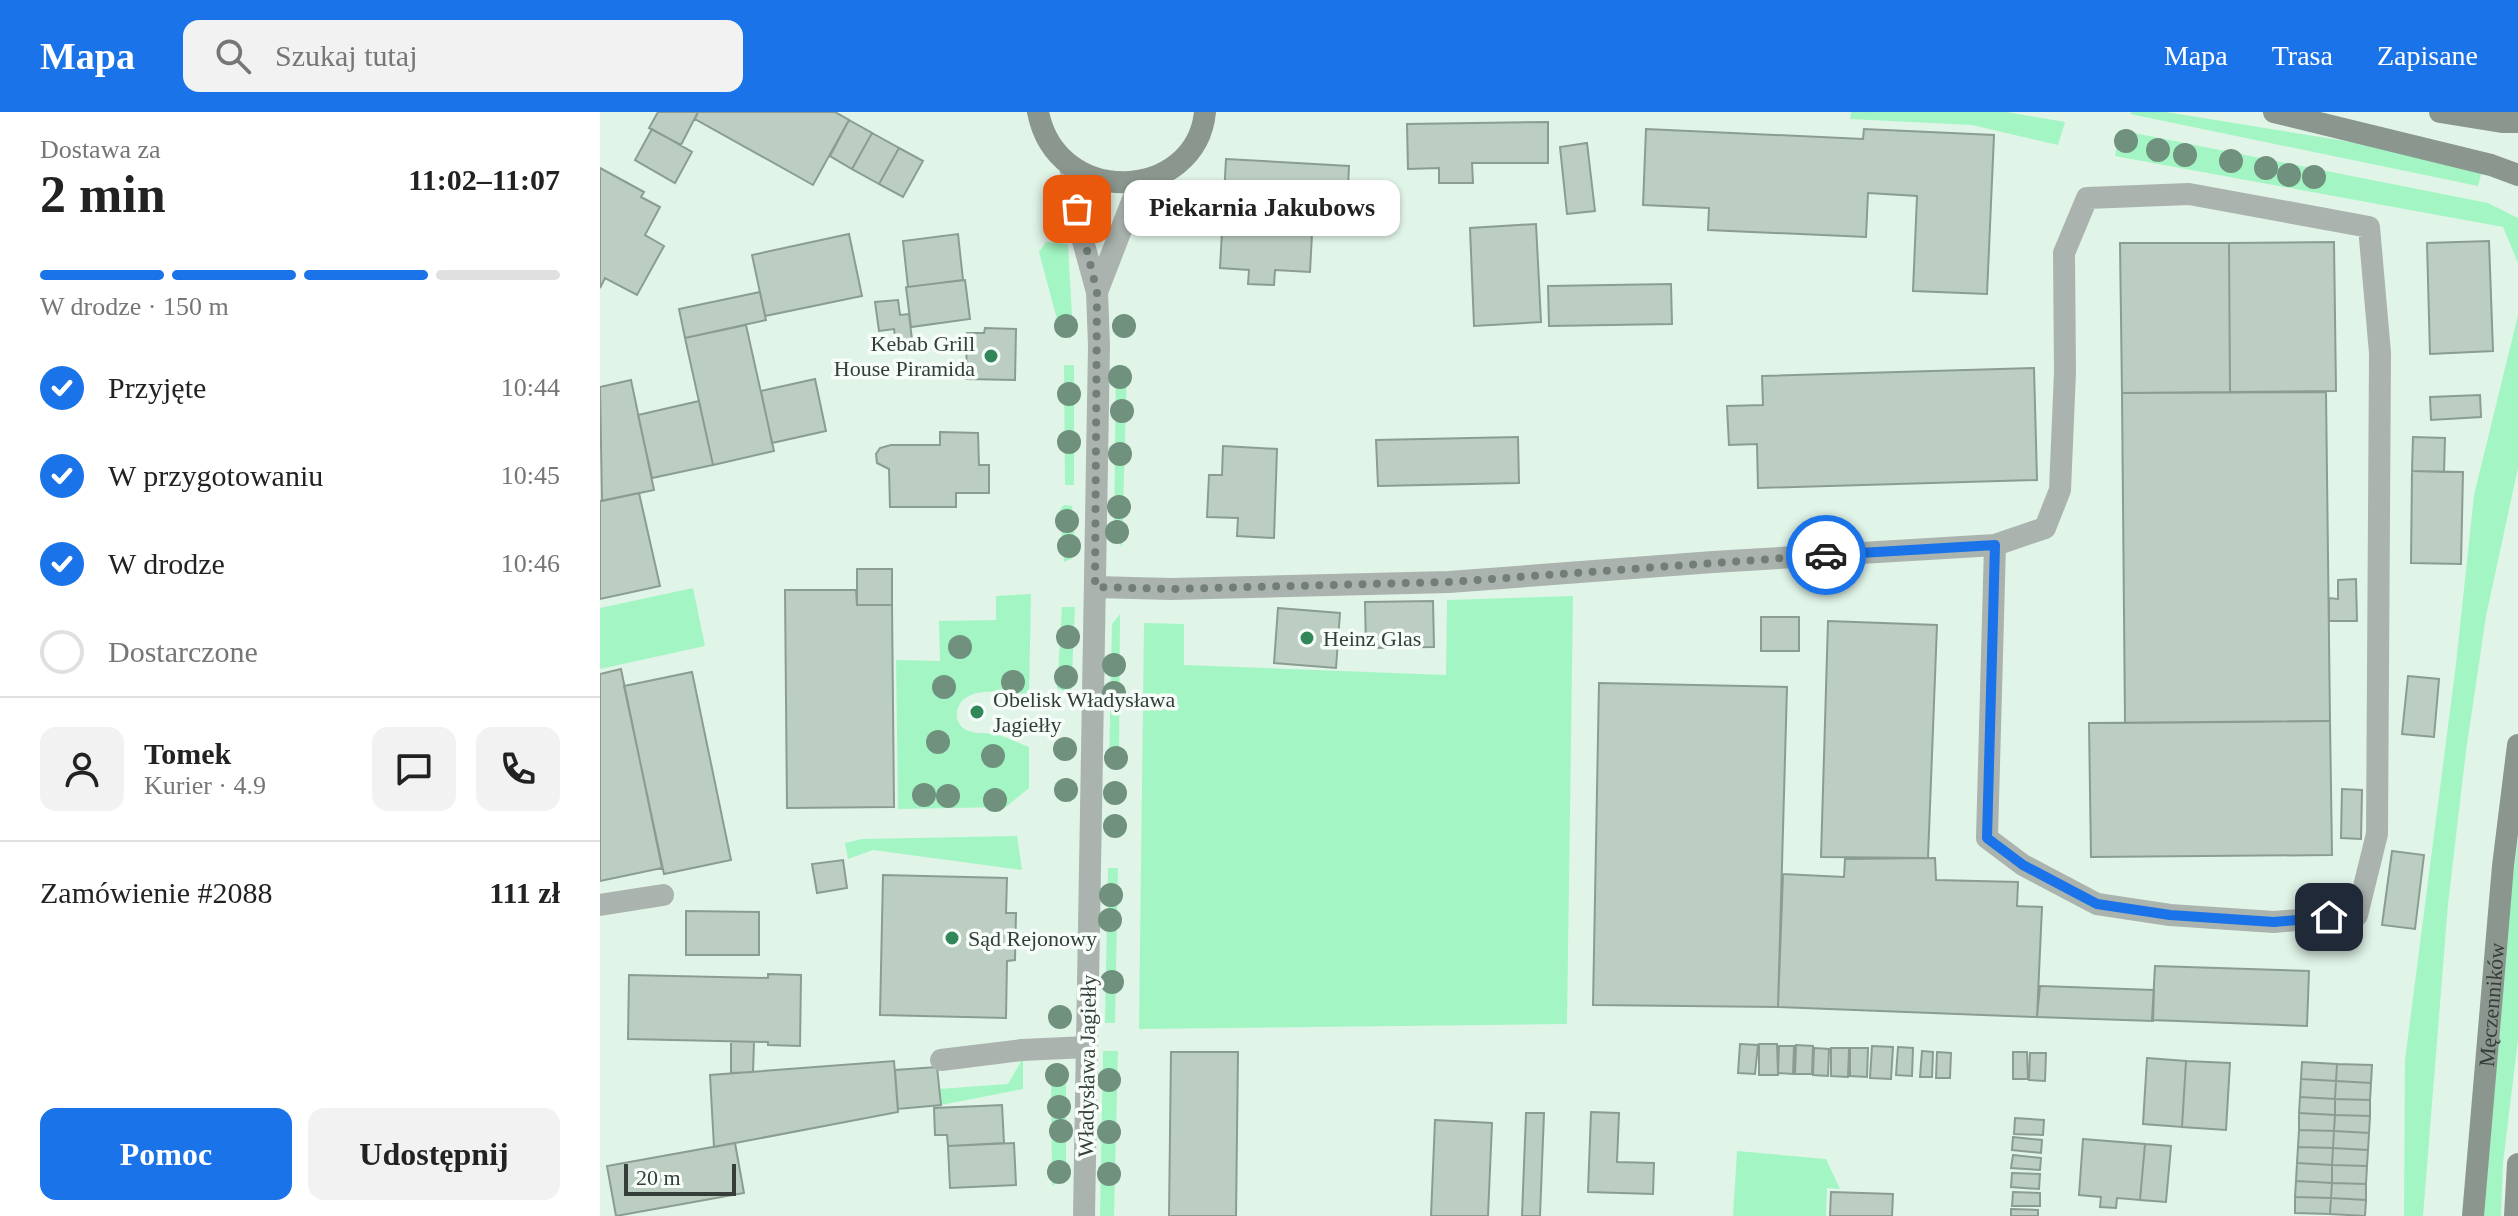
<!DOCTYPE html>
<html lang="pl">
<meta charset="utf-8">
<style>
body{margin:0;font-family:"Times New Roman",serif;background:#f2f2f2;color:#222;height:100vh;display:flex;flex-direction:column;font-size:30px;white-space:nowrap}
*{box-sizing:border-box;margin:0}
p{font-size:26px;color:#767676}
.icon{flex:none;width:44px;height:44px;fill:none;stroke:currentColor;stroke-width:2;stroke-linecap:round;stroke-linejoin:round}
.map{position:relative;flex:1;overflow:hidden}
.side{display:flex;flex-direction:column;background:#fff;width:600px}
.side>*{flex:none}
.scale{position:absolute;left:24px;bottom:20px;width:112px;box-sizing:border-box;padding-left:8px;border:4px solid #363e39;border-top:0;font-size:22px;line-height:28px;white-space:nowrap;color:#363e39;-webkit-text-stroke:6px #f7fef9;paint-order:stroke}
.pin{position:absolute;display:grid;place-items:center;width:68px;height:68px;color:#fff;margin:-34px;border-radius:16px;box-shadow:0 4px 12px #0006}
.courier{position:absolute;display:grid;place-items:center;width:80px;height:80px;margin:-40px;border:6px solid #1a73e8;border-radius:50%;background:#fff;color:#222;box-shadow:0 2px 10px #0007}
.bubble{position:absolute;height:56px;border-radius:16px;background:#fff;box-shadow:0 2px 6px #0004;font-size:26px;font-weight:600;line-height:56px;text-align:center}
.summary em{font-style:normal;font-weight:600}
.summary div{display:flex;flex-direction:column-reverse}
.summary{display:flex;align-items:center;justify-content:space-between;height:136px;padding:0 40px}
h1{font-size:52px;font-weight:600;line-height:60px}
.bar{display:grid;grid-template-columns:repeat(4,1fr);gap:12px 8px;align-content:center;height:96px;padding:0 40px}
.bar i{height:10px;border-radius:6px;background:#e0e0e0}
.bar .on{background:#1a73e8}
.bar p{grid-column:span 4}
.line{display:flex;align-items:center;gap:20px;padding:0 40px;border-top:2px solid #e0e0e0}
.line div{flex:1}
.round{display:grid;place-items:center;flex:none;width:84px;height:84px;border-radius:16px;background:#f2f2f2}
ol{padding:0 40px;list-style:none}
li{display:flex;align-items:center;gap:24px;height:88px}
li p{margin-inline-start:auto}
li .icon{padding:8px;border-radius:50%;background:#1a73e8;color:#fff;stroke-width:4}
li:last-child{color:#767676}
li i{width:44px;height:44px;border:4px solid #e0e0e0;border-radius:50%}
.button{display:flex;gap:16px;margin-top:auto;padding:16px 40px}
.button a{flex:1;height:92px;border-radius:16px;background:#1a73e8;color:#fff;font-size:32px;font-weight:600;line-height:92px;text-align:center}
.button a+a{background:#f2f2f2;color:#222}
header{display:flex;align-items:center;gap:48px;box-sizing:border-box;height:112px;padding:0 40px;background:#1a73e8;color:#fff}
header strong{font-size:38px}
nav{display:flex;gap:44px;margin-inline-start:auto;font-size:28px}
.search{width:560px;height:72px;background:#f2f2f2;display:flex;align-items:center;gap:20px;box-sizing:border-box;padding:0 28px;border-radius:16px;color:#767676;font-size:30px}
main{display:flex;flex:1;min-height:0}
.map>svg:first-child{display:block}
</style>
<header>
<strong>Mapa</strong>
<div class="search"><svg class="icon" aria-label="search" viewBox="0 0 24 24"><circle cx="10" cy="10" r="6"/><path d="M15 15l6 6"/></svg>Szukaj tutaj</div>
<nav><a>Mapa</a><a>Trasa</a><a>Zapisane</a></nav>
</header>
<main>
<section class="side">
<div class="summary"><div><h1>2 min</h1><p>Dostawa za</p></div><em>11:02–11:07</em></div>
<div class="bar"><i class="on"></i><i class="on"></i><i class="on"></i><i></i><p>W drodze · 150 m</p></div>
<ol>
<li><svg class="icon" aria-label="check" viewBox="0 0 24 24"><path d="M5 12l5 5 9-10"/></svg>Przyjęte<p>10:44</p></li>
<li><svg class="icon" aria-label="check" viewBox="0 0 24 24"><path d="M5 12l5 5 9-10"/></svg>W przygotowaniu<p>10:45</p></li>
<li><svg class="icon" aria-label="check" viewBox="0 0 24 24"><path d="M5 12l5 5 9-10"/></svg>W drodze<p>10:46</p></li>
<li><i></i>Dostarczone</li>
</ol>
<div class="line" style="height:144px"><a class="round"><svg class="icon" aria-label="person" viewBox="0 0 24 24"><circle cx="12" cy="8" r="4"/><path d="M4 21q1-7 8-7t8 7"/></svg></a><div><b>Tomek</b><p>Kurier · 4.9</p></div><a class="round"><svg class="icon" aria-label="chat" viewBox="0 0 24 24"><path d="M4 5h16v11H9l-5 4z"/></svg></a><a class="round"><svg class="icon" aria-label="phone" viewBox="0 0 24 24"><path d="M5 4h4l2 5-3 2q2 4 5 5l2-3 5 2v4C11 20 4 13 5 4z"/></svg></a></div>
<div class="line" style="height:104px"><div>Zamówienie #2088</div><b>111 zł</b></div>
<div class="button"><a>Pomoc</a><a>Udostępnij</a></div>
</section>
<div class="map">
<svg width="1918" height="1104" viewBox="0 0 1918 1104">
<rect width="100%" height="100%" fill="#e1f4e8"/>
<path fill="#a3f6c3" d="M1251,0H1407L1465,10L1458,33L1372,13L1250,7Z
M1532,0H1566L1782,35L1882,59L1878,74L1530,2Z
M1519,18L1888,91L1918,106V151L1903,115L1515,44Z
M446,130L468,132L473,221L461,222L439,140Z
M1918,203V356L1886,504L1866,639L1848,792L1823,1104H1804L1805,948L1856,552L1874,383Z
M464,253H474V373H465Z
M516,253L527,254L522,435L514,422Z
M464,393L472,394L476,440L471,447L464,450L460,398Z
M93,476L105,534L0,557V496Z
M431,482L429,582C408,581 362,571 357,600C356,606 358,612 363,616C373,623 383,620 394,622C405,624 418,631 429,635V676L406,695L298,697L296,548L340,549L339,509L396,508V484Z
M973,484L967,912L539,917L544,511L584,512V553L846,563L847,488Z
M462,495H475L471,583L457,576Z
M520,502L519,653L509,652L512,512Z
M417,724L422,758L273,738L248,747L245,731L262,727Z
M1918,728V928L1903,1051L1901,1104H1884L1909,797Z
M508,756H518L515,911H505Z
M503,939H518L514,1104H500Z
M423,946V977L341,993L339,977L408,972Z
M466,956V1055L464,1065L452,1074L451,957Z
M1137,1039L1226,1047L1240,1077L1227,1076L1226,1104H1133Z"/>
<path fill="#bccec2" stroke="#8b9d91" stroke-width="2" d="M58,0H98L81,33L49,16Z
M98,0H235L249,8L213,73L95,7Z
M249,8L272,21L252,57L230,44Z
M948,10V51H872L873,71H839V56L808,57L807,12Z
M52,17L92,40L75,71L35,48Z
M1046,17L1263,27L1264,17L1394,23L1387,182L1313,179L1317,84L1268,81L1266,125L1108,118L1109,96L1043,93Z
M272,21L299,36L279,72L252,57Z
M987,31L995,99L967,102L960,35Z
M299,36L323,49L303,85L279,72Z
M626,47L749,54L747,97L705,94L704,121L712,122L710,160L675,158L674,173L648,172L649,158L620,156Z
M0,56L44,80L41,85L60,95L45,123L64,134L37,183L5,166L0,176Z
M936,112L941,210L874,214L870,116Z
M249,122L262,184L165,204L152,143Z
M358,122L363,168L308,175L303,129Z
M1889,129L1893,239L1830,242L1827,131Z
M1734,130L1736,279L1630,280L1629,131Z
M1520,131H1629L1630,280L1522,281Z
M365,168L370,207L311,215L306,175Z
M1071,172L1072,212L949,214L948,174Z
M160,180L166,208L85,226L79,197Z
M298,188L300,203L309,202L312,228L296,230L294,217L279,219L275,190Z
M146,213L174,339L113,353L85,226Z
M385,216L416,217L415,268L366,267L367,221H384Z
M1434,256L1437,368L1158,376L1157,332L1129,333L1127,294L1163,293L1162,264Z
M215,267L226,319L172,331L161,279Z
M31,268L54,378L2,389L0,275Z
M1726,280L1730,609L1525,611L1522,281Z
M1880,283L1881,305L1831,308L1830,285Z
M99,289L113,353L52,366L38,303Z
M340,320L378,321L379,353H389V381H356V395H290L289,357L277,351L276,342L280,336L291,333H340Z
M918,325L919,371L778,374L776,328Z
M1813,325L1845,326L1844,360L1812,359Z
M623,334L677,337L674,426L637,424L638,406L607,405L609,363H622Z
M1812,359L1863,360L1861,452L1811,451Z
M39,381L60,474L0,487V389Z
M257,457H292V493H257Z
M1756,467L1757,509H1729V486L1738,487V468Z
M185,478H256L257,493H292L294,695L187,696Z
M833,489L834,535L766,536L765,490Z
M678,496L740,501L736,556L674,551Z
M1161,505H1199V539H1161Z
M1228,509L1337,513L1328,746L1221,745Z
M21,557L62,756L0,769V562Z
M92,560L131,748L64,762L24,574Z
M1808,564L1839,567L1834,625L1802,622Z
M999,571L1187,575L1178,895L993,893Z
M1730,609L1732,743L1491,745L1489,611Z
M1742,677L1762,678L1761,727L1741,726Z
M1792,739L1824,743L1815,817L1782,813Z
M1335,746L1336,768L1418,770L1417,794L1442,795L1437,905L1178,895L1183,762L1244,765L1245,747Z
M243,748L247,776L217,781L212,752Z
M283,763L407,766L406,801H416L415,848L407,849L406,906L280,903Z
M86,799L159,800V843H86Z
M1555,854L1709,859L1707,914L1552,908Z
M168,862L201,863L200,934L168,933V930L28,927L29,863L168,866Z
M1440,874L1554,878L1553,909L1437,905Z
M131,930H154L153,960L131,961Z
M1140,932L1158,933L1155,962L1138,961Z
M1159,932H1177L1178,963H1159Z
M1196,933L1213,934L1212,962H1195Z
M1179,934H1194L1193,962L1178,961Z
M1272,934L1293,935L1291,967L1270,966Z
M1298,935L1313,936L1312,964L1296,963Z
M1214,936L1229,937L1228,964L1213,963Z
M1231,936H1249L1248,965L1231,964Z
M1250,936H1268L1267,965L1250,964Z
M1322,939L1333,940L1332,965H1320Z
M571,940H638L636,1104H569Z
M1337,940L1351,941L1350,966H1336Z
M1413,940H1427L1428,967H1413Z
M1430,941H1446L1445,969L1429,968Z
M1547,946L1586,949L1582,1015L1543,1012Z
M294,949L298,1000L114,1035L110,963Z
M1586,949L1630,951L1626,1018L1582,1015Z
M1702,950L1737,952L1736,969L1701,967Z
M1737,952L1772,953L1771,971L1736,969Z
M337,955L341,993L298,997L295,958Z
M1701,967L1736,969L1735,987L1700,985Z
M1736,969L1771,971L1770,988L1735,987Z
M1700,985L1735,987V1003L1699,1001Z
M1735,987L1770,988V1004L1735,1003Z
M402,993L404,1031L348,1034L347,1023H335L334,996Z
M991,1000L1019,1001L1017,1050L1054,1051L1053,1082L988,1080Z
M926,1001H944L940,1104H922Z
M1699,1001L1735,1003L1734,1019L1699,1018Z
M1735,1003L1770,1004L1769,1021L1734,1019Z
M1415,1006L1444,1008L1443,1023L1414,1022Z
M835,1008L892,1011L888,1104H831Z
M1699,1018L1734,1019L1733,1036L1698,1035Z
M1734,1019L1769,1021L1768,1038L1733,1036Z
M1413,1025L1442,1028L1441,1041L1412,1038Z
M1483,1027L1545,1032L1540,1088L1517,1086L1516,1096L1500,1095L1501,1085L1479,1083Z
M135,1031L144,1081L16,1104L7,1054Z
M414,1031L416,1073L350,1076L348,1034Z
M1545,1032L1571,1034L1566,1090L1540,1088Z
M1698,1035L1733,1036L1732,1053L1697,1051Z
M1733,1036L1768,1038L1767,1054L1732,1053Z
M1413,1043L1441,1046L1440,1058L1411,1056Z
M1697,1051L1732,1053V1071L1696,1069Z
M1732,1053L1767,1054L1766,1072L1732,1071Z
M1412,1061L1440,1062L1439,1077L1411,1075Z
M1696,1069L1732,1071L1731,1086L1695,1085Z
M1732,1071L1766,1072V1088L1731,1086Z
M1231,1080L1293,1082L1292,1104H1230Z
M1413,1080L1440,1081V1094H1412Z
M1695,1085L1731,1086L1730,1102L1695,1101Z
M1731,1086L1766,1088L1765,1104L1730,1102Z
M1411,1097L1438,1098V1104H1411Z"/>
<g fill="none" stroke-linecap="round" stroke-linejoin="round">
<path stroke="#abb3ae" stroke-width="22" d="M495,475L571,477L849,470L1113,450L1395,433L1387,726L1423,753L1497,792L1570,803L1674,810L1757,803L1777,722L1780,241L1769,115L1589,82L1487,86L1464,141L1465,260L1460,378L1445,416L1395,433
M0,793L63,783
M341,948L422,938L487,935"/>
<path stroke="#abb3ae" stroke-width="22" d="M470,54L480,118L497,180L499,234L484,1104
M497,180L540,69"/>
<g stroke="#8a968e" stroke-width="22">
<path d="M438,0C457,97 596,90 605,0"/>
<path d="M1674,0L1891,53L1918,63"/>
<path d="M1840,0L1902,10H1918"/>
<path id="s1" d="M1873,1104L1903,754L1918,633"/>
<path d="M1915,1104L1918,1052"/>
</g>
</g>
<g fill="#70917e">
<circle cx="1526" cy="29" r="12"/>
<circle cx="1558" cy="38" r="12"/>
<circle cx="1585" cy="43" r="12"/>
<circle cx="1631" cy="49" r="12"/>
<circle cx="1666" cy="56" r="12"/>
<circle cx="1689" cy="63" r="12"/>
<circle cx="1714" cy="65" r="12"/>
<circle cx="466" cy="214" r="12"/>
<circle cx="524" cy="214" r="12"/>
<circle cx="520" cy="265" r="12"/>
<circle cx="469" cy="282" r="12"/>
<circle cx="522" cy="299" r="12"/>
<circle cx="469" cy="330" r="12"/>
<circle cx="520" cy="342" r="12"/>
<circle cx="519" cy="395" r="12"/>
<circle cx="467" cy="409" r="12"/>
<circle cx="517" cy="420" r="12"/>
<circle cx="469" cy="434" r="12"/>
<circle cx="468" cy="525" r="12"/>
<circle cx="360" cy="535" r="12"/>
<circle cx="514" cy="553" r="12"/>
<circle cx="466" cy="565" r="12"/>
<circle cx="413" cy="570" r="12"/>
<circle cx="344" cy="575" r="12"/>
<circle cx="514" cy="581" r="12"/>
<circle cx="338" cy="630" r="12"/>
<circle cx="465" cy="637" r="12"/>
<circle cx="393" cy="644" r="12"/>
<circle cx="516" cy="646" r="12"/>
<circle cx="466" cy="678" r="12"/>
<circle cx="515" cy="681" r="12"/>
<circle cx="324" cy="683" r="12"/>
<circle cx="348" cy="684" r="12"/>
<circle cx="395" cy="688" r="12"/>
<circle cx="515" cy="714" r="12"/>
<circle cx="511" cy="783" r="12"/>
<circle cx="510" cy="808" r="12"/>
<circle cx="512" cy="870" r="12"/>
<circle cx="460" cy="905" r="12"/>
<circle cx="457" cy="963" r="12"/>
<circle cx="509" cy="968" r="12"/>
<circle cx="459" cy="995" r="12"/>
<circle cx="461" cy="1019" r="12"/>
<circle cx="509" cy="1020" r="12"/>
<circle cx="459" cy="1060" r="12"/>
<circle cx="509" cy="1062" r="12"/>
</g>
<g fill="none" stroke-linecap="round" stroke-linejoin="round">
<path stroke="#727e76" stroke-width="8" stroke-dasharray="0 14.4" d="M477,97L497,180L495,475L571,477L849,470L1226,443"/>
<path stroke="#1a73e8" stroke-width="10" d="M1226,443L1395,433L1387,726L1423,753L1497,792L1570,803L1674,810L1729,805"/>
</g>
<g fill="#328759" stroke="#f7fef9" stroke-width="3">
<circle cx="391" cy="244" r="8"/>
<circle cx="707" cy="526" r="8"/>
<circle cx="377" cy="600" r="8"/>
<circle cx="352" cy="826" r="8"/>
</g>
<g text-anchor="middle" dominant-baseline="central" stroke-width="7" stroke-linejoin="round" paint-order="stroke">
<g font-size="22" fill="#363e39" stroke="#f7fef9" text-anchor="start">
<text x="375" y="231" text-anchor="end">Kebab Grill<tspan x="375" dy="25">House Piramida</tspan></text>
<text x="723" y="526">Heinz Glas</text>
<text x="393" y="587">Obelisk Władysława<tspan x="393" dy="25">Jagiełły</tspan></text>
<text x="368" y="826">Sąd Rejonowy</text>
</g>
<g font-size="22" fill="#363e39" stroke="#f7fef9">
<text stroke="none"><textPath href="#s1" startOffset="212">Męczenników</textPath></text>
<text transform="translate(487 954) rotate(-89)">Władysława Jagiełły</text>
</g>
</g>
</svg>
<div class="scale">20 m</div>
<div class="pin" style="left:477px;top:97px;background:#ea580c"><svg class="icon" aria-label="bag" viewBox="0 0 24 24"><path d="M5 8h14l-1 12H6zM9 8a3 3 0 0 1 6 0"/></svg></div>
<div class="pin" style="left:1729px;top:805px;background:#1f2937"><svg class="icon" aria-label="home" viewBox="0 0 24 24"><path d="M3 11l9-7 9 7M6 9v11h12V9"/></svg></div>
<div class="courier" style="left:1226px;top:443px"><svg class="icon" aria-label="car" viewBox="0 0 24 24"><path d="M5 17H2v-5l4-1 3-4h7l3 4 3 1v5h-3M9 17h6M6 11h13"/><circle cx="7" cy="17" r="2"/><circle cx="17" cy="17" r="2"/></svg></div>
<div class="bubble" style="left:524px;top:68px;width:276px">Piekarnia Jakubows</div>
</div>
</main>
